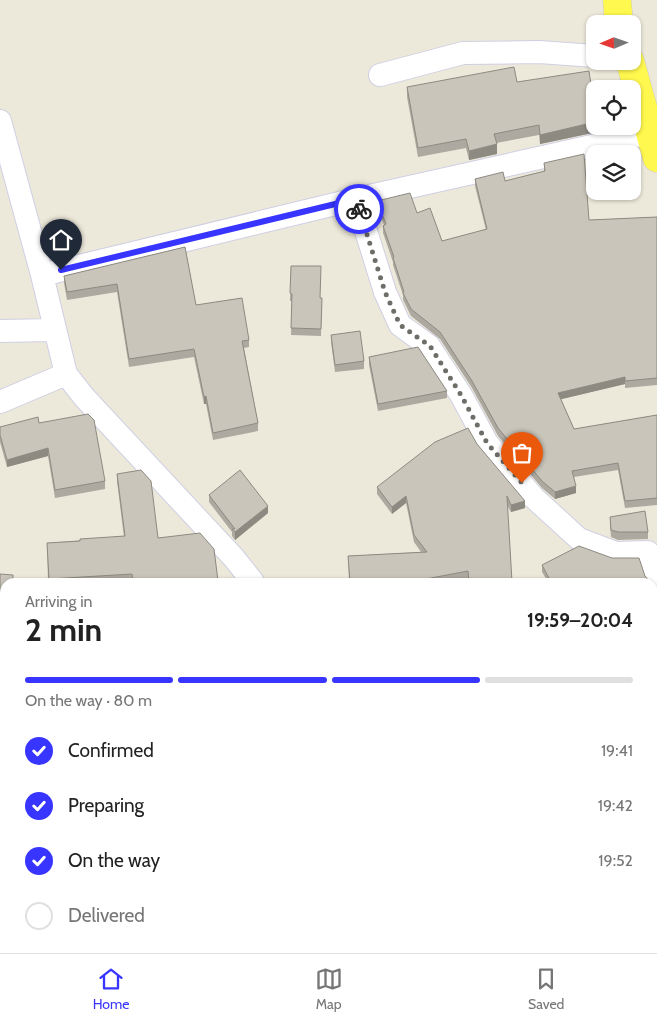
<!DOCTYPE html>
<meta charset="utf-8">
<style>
body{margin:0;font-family:Cabin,sans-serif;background:#f6f6f6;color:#222;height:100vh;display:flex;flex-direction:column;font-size:19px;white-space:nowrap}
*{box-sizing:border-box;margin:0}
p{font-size:16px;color:#767676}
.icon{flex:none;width:28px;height:28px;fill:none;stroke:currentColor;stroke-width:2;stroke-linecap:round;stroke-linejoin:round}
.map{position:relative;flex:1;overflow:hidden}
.sheet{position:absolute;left:0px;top:578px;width:658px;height:376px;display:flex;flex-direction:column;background:#fff;border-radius:15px 15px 0 0;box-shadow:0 1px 4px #0004}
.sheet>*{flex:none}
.needle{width:32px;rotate:268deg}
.controls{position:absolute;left:586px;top:15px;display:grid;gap:10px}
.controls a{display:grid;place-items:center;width:55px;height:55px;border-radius:10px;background:#fff;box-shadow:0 1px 4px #0004;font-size:25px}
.pin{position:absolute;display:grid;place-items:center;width:42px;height:42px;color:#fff;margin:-51px -21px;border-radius:50% 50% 50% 0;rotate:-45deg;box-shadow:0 0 5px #0007}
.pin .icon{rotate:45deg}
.courier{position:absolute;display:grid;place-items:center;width:50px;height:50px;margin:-25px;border:4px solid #3735ff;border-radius:50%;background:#fff;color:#222;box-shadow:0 1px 6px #0007}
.head em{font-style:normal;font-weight:800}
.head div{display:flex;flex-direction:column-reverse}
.head{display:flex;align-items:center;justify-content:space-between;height:85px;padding:0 25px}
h1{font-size:32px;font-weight:800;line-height:38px}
.bar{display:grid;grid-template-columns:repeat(4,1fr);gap:8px 5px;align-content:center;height:60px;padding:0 25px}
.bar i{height:6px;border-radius:4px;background:#e0e0e0}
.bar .on{background:#3735ff}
.bar p{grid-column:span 4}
ol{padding:0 25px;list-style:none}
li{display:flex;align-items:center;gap:15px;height:55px}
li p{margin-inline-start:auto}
li .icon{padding:5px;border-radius:50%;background:#3735ff;color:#fff;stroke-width:4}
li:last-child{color:#767676}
li i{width:28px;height:28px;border:2px solid #e0e0e0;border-radius:50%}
.dock{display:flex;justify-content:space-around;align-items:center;height:70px;border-top:1px solid #e0e0e0;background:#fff;font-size:14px;color:#767676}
.dock a{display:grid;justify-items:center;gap:2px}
.dock .on{color:#3735ff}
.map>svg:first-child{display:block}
</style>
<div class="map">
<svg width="657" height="953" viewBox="0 0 657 953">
<rect width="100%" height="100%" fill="#ede9da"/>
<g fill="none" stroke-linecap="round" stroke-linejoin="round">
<g stroke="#cfcfe4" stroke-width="24">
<path id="street" d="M380,75L463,53L539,52L595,56
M0,121L42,275L356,199L650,133
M356,199L385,292L400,325L429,346L461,395L487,443L533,497L579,539L616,553L648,552L657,579
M42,275L66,374L84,397L234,558L253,582
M0,331L55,330
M0,402L66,374
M652,800H657
M481,949V953"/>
</g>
<g stroke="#ccc" stroke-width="29">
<path id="primary" d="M617,0L619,24
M630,61L657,158"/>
</g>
<use href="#street" stroke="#fff" stroke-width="22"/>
<use href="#primary" stroke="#fff84e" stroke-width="28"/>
</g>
<path fill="#ada9a0" d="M517,82L597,126V132L540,144L539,135L496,143L497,154L469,160L466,148L418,157L407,97V87Z
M544,163L589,220L657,217V385L625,388V384L561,399L574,429L657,415V505L625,508L618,470L574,477L576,493L555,499L542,488L498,436L472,388L440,339L411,316L403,300V295L393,265V262L383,233V226L384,225L377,208V201L417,213L442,241L486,230L475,186V179L505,181L544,171Z
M185,247L196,305L249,340V347L244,348L258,423V431L213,440L206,404H204L194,357L129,367L117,292L67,300L64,283V276Z
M291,266L320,298H322L321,336L291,335L292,301H290Z
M331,335L364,361V369L335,372L331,342Z
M369,357L447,391V398L378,411L369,365Z
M39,423L105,481V489L55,498L48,456L7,467L0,442V427Z
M477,444L525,508L511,512L507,505L512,582H469L468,578L446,582H349L348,556L421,552L414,542L406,503L392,514L377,494V487Z
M117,474L158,538L214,549L218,582H132V581L112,582H48L47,543L124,537L117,481Z
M209,495L268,513L235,540L232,536V532L209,502Z
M610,517L648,532V539L618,540L611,537L610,525Z
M542,565L645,576L650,582H548L542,572Z
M652,592L655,602H657V783H652Z
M500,949H647V951L626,953H500Z"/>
<path fill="#8d8a82" d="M595,122V126H597V132L540,144V135Z
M497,144V154L469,160V151Z
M625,377V384L558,400V393Z
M206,396V404H204V397Z
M48,448V456L7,467V460Z
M576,486V493L555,499V492Z
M406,496V503L392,514V507Z
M525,501V508L511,512V505Z
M268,506V513L235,540V532Z
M4,612V620L0,658V651Z"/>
<path fill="#c9c5ba" stroke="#8d8a82" d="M514,67L517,82L589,71L595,112V122L540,135L539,125L494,134L497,144L469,151L466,139L418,148L407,87Z
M584,154L589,220L657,217V378L625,381V377L558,393L574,429L657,415V498L625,501L618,463L572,471L576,486L555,492L542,481L498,428L472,381L440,332L411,309L403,293L404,292L393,258L394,257L383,226L386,224L377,201L410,193L417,213L430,208L442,241L487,229L475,179L503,172L505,181L545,171L544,163Z
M185,247L196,305L242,298L249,340L242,341L258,423L213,433L206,396L204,397L194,349L129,359L117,284L67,292L64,276Z
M291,266H321L320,298H322L321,329L291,328L292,294L290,293Z
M360,331L364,361L335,365L331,335Z
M418,347L447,391L378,404L369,357Z
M88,414L94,420L105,481L55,490L48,448L7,460L0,435V427L38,417L39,423Z
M468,428L477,444L525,501L511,505L507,496L512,582H469L468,571L410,582H350L348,556L427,552L414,535L406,496L392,507L377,487L435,442Z
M141,470L151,481L158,538L200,533L214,549L218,581L203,582H133L132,574L49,579L47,543L80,541V539L125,536L117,474Z
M240,470L268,506L235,532L232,529H235L209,495Z
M645,511L648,532H618L611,530L610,517Z
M579,546L612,558H639L645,576L650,582H551L542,565Z
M0,574L13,575V582H5V613L4,612L0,651Z
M652,592L655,602H657V776H652Z
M79,949H164V953H79Z
M197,949H406V953H197Z
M501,949H564L521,953H501Z"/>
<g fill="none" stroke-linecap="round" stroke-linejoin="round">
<path stroke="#6e6d68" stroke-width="5" stroke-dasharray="0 9" d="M359,209L385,292L400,325L430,346L461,395L487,443L522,483"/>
<path stroke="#3735ff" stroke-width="6" d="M61,270L356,199L359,209"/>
</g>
</svg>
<div class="controls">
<a><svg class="needle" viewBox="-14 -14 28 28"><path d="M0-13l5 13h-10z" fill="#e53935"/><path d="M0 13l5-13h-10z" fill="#767676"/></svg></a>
<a><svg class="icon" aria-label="locate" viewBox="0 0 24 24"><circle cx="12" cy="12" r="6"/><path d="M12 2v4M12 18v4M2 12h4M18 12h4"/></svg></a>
<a><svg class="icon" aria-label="layers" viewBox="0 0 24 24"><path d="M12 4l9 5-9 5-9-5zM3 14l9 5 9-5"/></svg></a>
</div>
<div class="pin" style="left:522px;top:483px;background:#ea580c"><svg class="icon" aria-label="bag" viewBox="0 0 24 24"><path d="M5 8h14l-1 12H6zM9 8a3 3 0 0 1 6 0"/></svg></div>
<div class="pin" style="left:61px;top:270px;background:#1f2937"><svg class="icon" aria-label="home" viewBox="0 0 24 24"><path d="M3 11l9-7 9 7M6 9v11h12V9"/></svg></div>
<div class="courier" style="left:359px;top:209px"><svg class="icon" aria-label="bike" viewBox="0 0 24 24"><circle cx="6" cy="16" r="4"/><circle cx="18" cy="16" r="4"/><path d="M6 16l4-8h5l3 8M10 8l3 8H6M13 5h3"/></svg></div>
<section class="sheet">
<div class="head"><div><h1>2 min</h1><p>Arriving in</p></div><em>19:59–20:04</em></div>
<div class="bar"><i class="on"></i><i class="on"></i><i class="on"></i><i></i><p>On the way · 80 m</p></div>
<ol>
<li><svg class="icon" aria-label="check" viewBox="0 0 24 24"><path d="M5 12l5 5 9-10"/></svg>Confirmed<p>19:41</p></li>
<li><svg class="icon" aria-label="check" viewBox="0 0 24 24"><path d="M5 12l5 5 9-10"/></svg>Preparing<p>19:42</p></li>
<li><svg class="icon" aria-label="check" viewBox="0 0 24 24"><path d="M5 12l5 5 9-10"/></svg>On the way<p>19:52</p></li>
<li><i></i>Delivered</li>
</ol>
</section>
</div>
<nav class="dock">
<a class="on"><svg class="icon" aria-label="home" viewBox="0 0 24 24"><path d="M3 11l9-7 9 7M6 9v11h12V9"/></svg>Home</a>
<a><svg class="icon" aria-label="map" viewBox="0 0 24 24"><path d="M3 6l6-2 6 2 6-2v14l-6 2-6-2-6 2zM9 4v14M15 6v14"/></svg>Map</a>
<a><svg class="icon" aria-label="saved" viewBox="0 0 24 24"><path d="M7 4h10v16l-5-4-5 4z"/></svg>Saved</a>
</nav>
